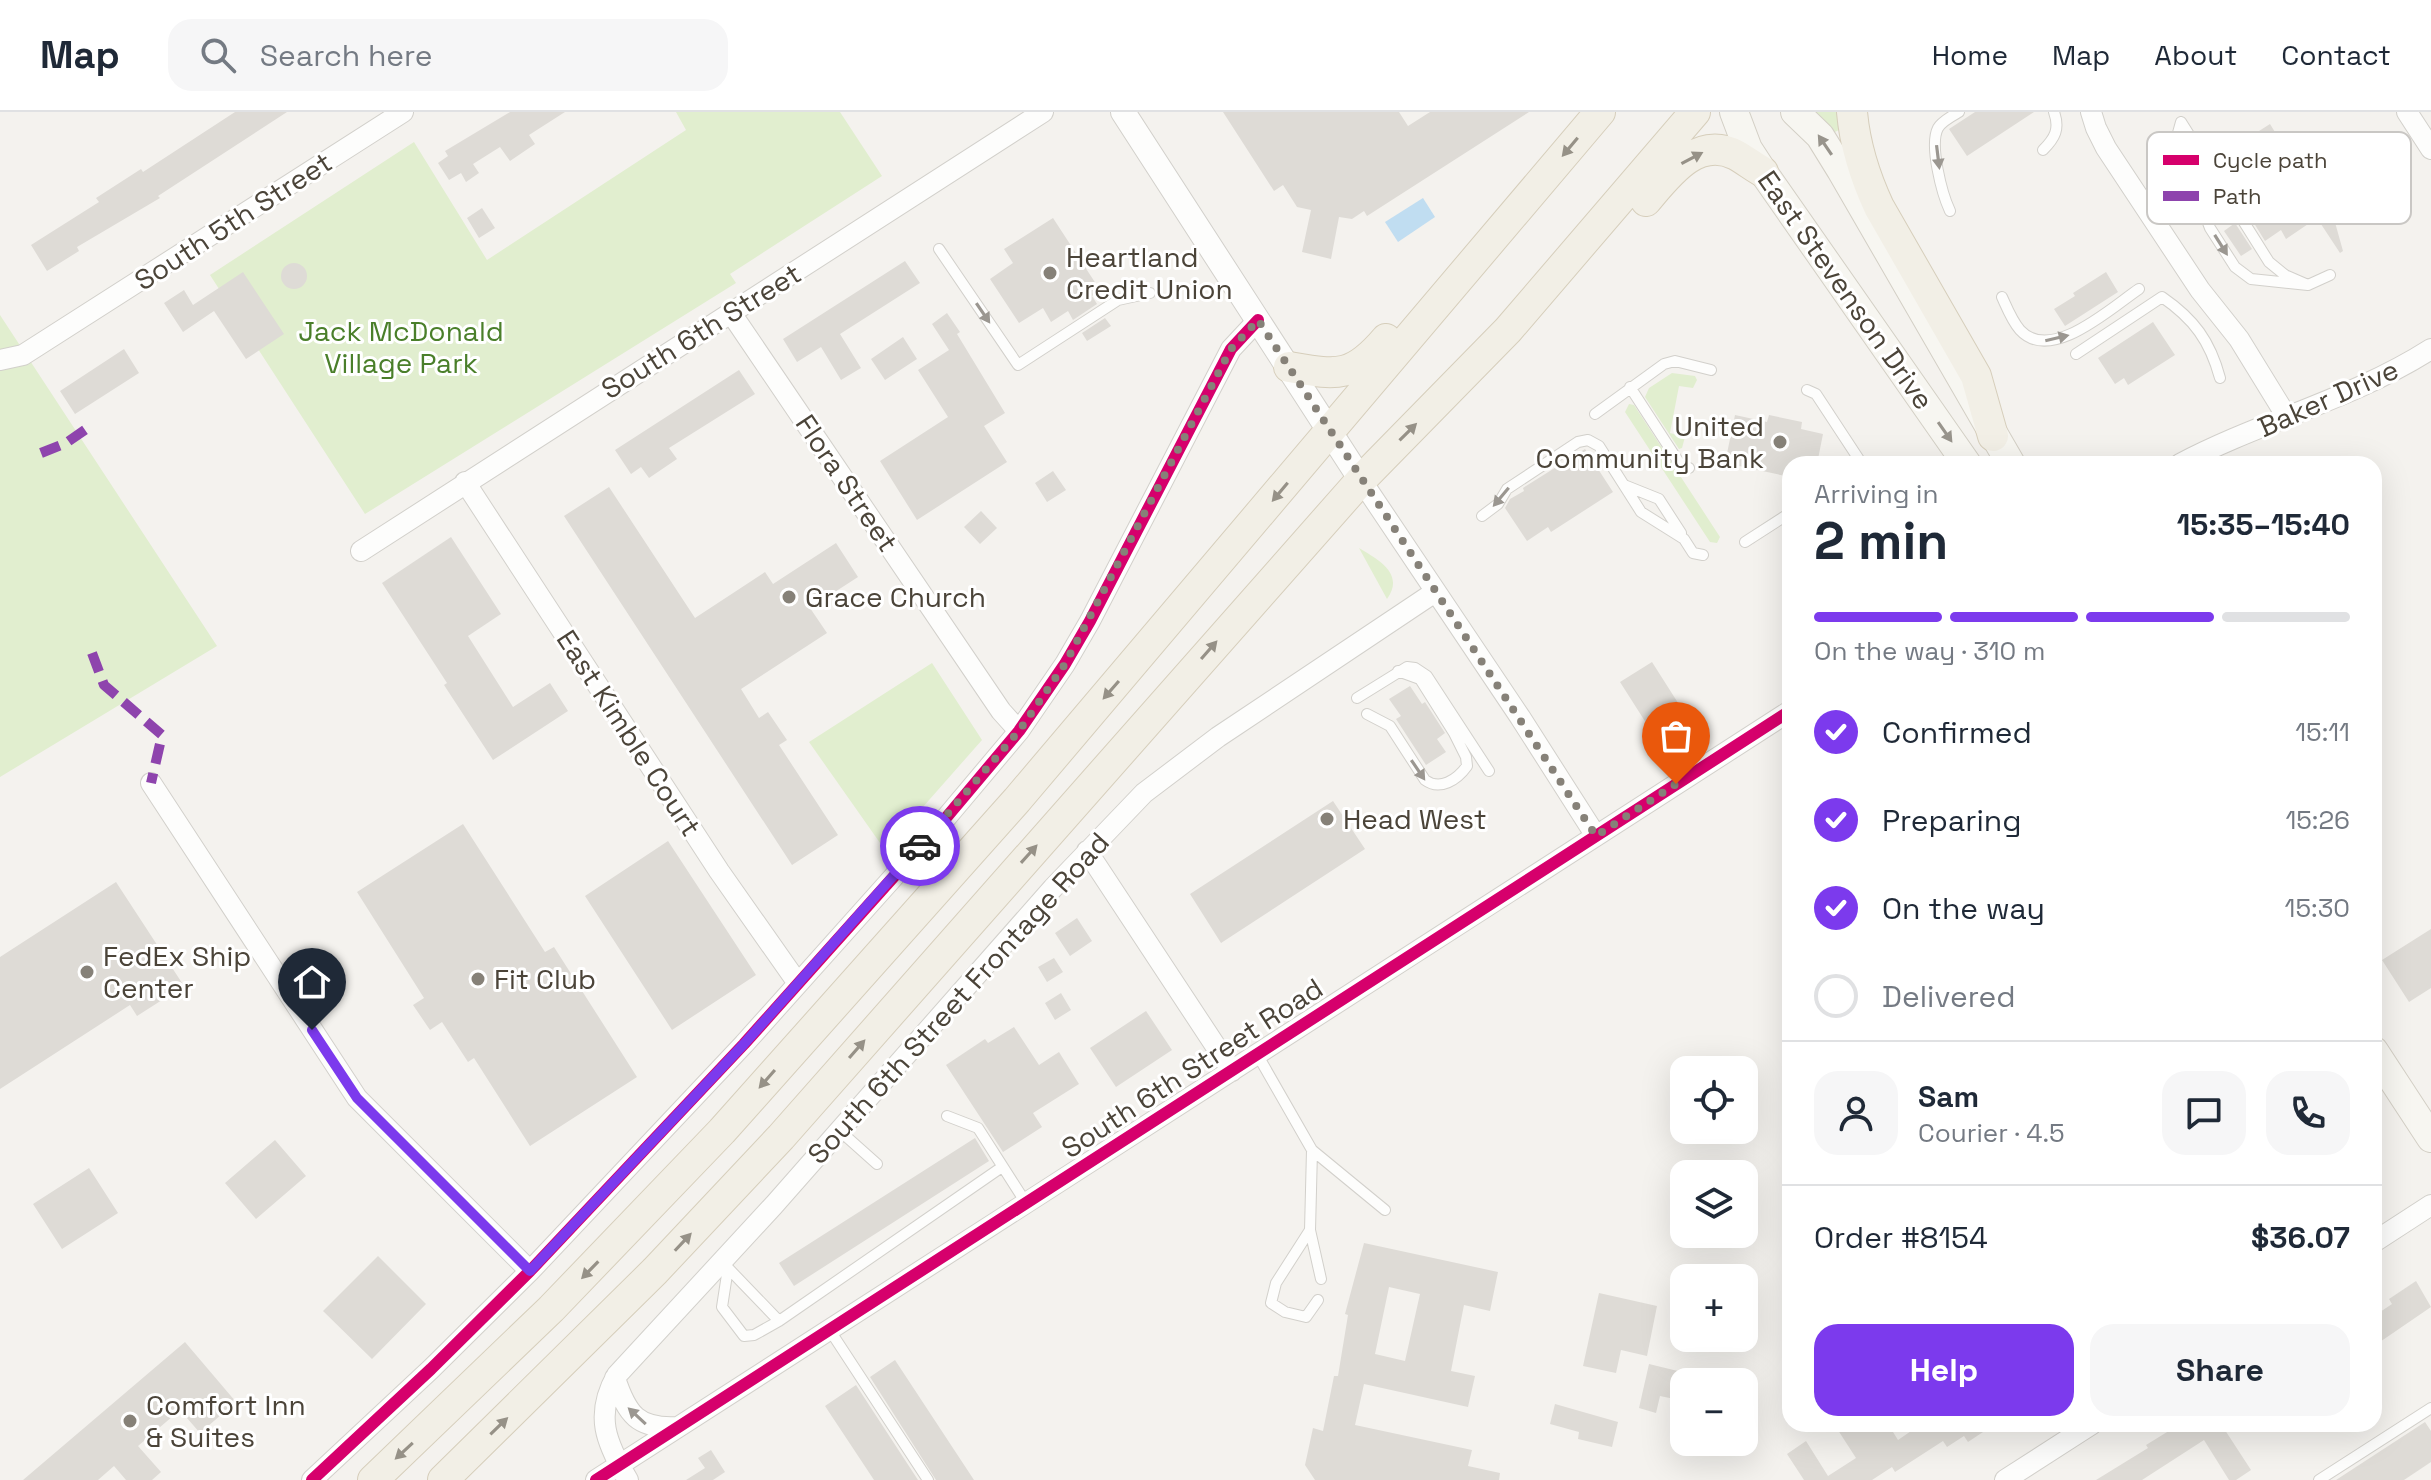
<!DOCTYPE html>
<meta charset="utf-8">
<style>
body{margin:0;font-family:"Space Grotesk",sans-serif;background:#f6f6f7;color:#1f2937;height:100vh;display:flex;flex-direction:column;font-size:30px;white-space:nowrap}
*{box-sizing:border-box;margin:0}
p{font-size:26px;color:#747a83}
.icon{flex:none;width:44px;height:44px;fill:none;stroke:currentColor;stroke-width:2;stroke-linecap:round;stroke-linejoin:round}
.map{position:relative;flex:1;overflow:hidden}
.drawer{position:absolute;left:1782px;top:344px;width:600px;height:976px;display:flex;flex-direction:column;background:#fff;border-radius:24px;box-shadow:0 8px 32px #0002}
.drawer>*{flex:none}
.fabs{position:absolute;left:1670px;top:944px;display:grid;gap:16px}
.fabs a{display:grid;place-items:center;width:88px;height:88px;border-radius:16px;background:#fff;box-shadow:0 8px 32px #0002;font-size:40px}
.pin{position:absolute;display:grid;place-items:center;width:68px;height:68px;color:#fff;margin:-82px -34px;border-radius:50% 50% 50% 0;rotate:-45deg;box-shadow:0 0 8px #0007}
.pin .icon{rotate:45deg}
.courier{position:absolute;display:grid;place-items:center;width:80px;height:80px;margin:-40px;border:6px solid #7c3aed;border-radius:50%;background:#fff;color:#222;box-shadow:0 2px 10px #0007}
.headline em{font-style:normal;font-weight:800}
.headline div{display:flex;flex-direction:column-reverse}
.headline{display:flex;align-items:center;justify-content:space-between;height:136px;padding:0 32px}
h1{font-size:52px;font-weight:800;line-height:60px}
.bar{display:grid;grid-template-columns:repeat(4,1fr);gap:12px 8px;align-content:center;height:96px;padding:0 32px}
.bar i{height:10px;border-radius:6px;background:#e0e1e3}
.bar .active{background:#7c3aed}
.bar p{grid-column:span 4}
.line{display:flex;align-items:center;gap:20px;padding:0 32px;border-top:2px solid #e0e1e3}
.line div{flex:1}
.round{display:grid;place-items:center;flex:none;width:84px;height:84px;border-radius:24px;background:#f6f6f7}
ol{padding:0 32px;list-style:none}
li{display:flex;align-items:center;gap:24px;height:88px}
li p{margin-inline-start:auto}
li .icon{padding:8px;border-radius:50%;background:#7c3aed;color:#fff;stroke-width:4}
li:last-child{color:#747a83}
li i{width:44px;height:44px;border:4px solid #e0e1e3;border-radius:50%}
.action{display:flex;gap:16px;margin-top:auto;padding:16px 32px}
.action a{flex:1;height:92px;border-radius:24px;background:#7c3aed;color:#fff;font-size:32px;font-weight:800;line-height:92px;text-align:center}
.action a+a{background:#f6f6f7;color:#1f2937}
header{display:flex;align-items:center;gap:48px;box-sizing:border-box;height:112px;padding:0 40px;background:#fff;border-bottom:2px solid #e0e1e3}
header strong{font-size:38px}
nav{display:flex;gap:44px;margin-inline-start:auto;font-size:28px}
.search{width:560px;height:72px;background:#f6f6f7;display:flex;align-items:center;gap:20px;box-sizing:border-box;padding:0 28px;border-radius:24px;color:#747a83;font-size:30px}
.map>svg:first-child{display:block}
</style>
<header>
<strong>Map</strong>
<div class="search"><svg class="icon" aria-label="search" viewBox="0 0 24 24"><circle cx="10" cy="10" r="6"/><path d="M15 15l6 6"/></svg>Search here</div>
<nav><a>Home</a><a>Map</a><a>About</a><a>Contact</a></nav>
</header>
<div class="map">
<svg width="2431" height="1368" viewBox="0 0 2431 1368">
<rect width="100%" height="100%" fill="#f4f2ee"/>
<path fill="#e1eecf" d="M676,0H840L882,64L730,162L736,171L365,402L210,163L414,30L487,148L686,18Z
M1816,0H1844L1845,15L1833,21Z
M0,203L217,534L0,665Z
M1672,261L1695,264L1697,268L1693,276L1679,274L1670,321L1685,325L1682,336L1679,337L1645,285L1649,276Z
M1629,292L1634,293L1720,425L1717,431L1710,430L1625,300Z
M1359,436C1379,448 1405,462 1387,487Z
M932,551L982,628L885,738L809,630Z"/>
<path fill="#c0ddf1" d="M1423,86L1435,105L1398,130L1385,110Z"/>
<path fill="#dedbd6" fill-rule="evenodd" d="M235,0H287L158,84L160,86L77,135L79,139L47,159L31,133L99,90L96,86L141,57L143,60Z
M510,0H565L529,23L535,32L510,49L500,35L473,52L479,61L466,70L461,61L449,68L438,51L448,44L445,39Z
M1223,0H1399L1408,14L1430,0H1529L1367,104L1364,99L1352,107L1339,105L1331,147L1302,140L1311,98L1297,95L1283,73L1274,79Z
M1975,0H2034L1967,44L1949,17Z
M2270,12L2283,33L2286,31L2323,89L2326,88L2331,96L2343,139L2340,141L2317,106L2286,127L2281,118L2265,129L2249,103L2262,94L2226,40Z
M482,96L495,116L479,126L467,106Z
M1053,106L1100,178L1092,184L1097,192L1073,208L1068,199L1051,210L1043,196L1019,211L990,167L1013,151L1004,137Z
M2235,111L2252,137L2241,144L2224,119Z
M905,149L920,171L840,222L861,256L841,268L821,235L797,250L783,227Z
M281 164a13 13 0 1 1 26 0a13 13 0 1 1-26 0Z
M243,160L284,222L246,247L214,199L183,220L164,191L184,178L193,193Z
M2106,160L2118,180L2065,214L2054,197L2075,184L2073,181Z
M947,201L960,220L957,222L1005,301L984,314L1007,350L917,408L880,349L948,305L918,258L949,238L932,212Z
M1105,206L1111,214L1087,229L1082,221Z
M2153,210L2175,243L2128,273L2124,266L2115,272L2098,246Z
M903,225L917,247L885,268L871,247Z
M124,237L139,261L75,302L60,279Z
M739,258L755,282L669,336L677,347L649,366L641,355L631,362L615,338Z
M1735,303L1767,310L1769,303L1802,310L1801,317L1823,322L1817,352H1790V365L1725,351Z
M1585,337L1613,380L1551,420L1548,415L1527,429L1505,396L1510,387L1524,379L1523,376Z
M1053,359L1066,378L1047,390L1035,371Z
M609,375L695,506L765,460L773,472L836,431L858,465L810,496L827,521L741,577L759,606L768,600L787,628L779,633L838,723L792,753L564,404Z
M981,399L997,416L980,432L964,415Z
M451,425L501,502L468,524L513,595L550,571L568,599L493,648L444,573L447,571L382,471Z
M1652,550L1687,605L1655,625L1620,570Z
M1410,574L1422,592L1425,590L1445,621L1437,627L1446,640L1426,653L1396,607L1401,604L1389,587Z
M1333,689L1365,737L1221,831L1190,782Z
M463,712L545,840L554,835L637,965L530,1034L474,946L468,950L442,910L430,918L413,893L424,886L357,780Z
M668,729L756,863L672,918L585,784Z
M116,770L184,874L137,904L130,893L0,977V845Z
M1077,806L1092,829L1070,844L1055,821Z
M2431,817V876L2409,890L2382,848Z
M1054,846L1063,860L1047,870L1038,855Z
M1061,881L1071,898L1055,908L1045,891Z
M1146,899L1172,938L1116,975L1090,936Z
M1014,915L1039,953L1059,940L1079,972L1033,1001L1042,1015L1003,1040L946,953L985,927L988,931Z
M975,1026L989,1049L794,1174L779,1151Z
M275,1028L306,1064L256,1107L225,1071Z
M89,1056L118,1101L62,1137L33,1092Z
M1364,1131L1498,1160L1490,1199L1464,1193L1451,1259L1475,1264L1468,1295L1364,1272L1355,1313L1472,1338L1468,1354L1500,1361L1499,1368H1315L1305,1353L1313,1316L1323,1319L1334,1264H1338L1348,1203L1345,1202ZM1389,1175L1420,1182L1405,1249L1375,1242Z
M378,1144L426,1192L372,1247L323,1199Z
M2416,1169L2431,1195L2374,1234V1204L2392,1192L2389,1187Z
M1599,1181L1657,1194L1647,1244L1621,1238L1616,1261L1583,1254Z
M185,1230L236,1290L200,1321L180,1298L138,1334L161,1360L152,1368H126L114,1354L98,1368H23Z
M895,1248L974,1368H936L870,1265Z
M1649,1252L1686,1261L1679,1288L1660,1284L1656,1301L1639,1296Z
M856,1273L918,1368H874L825,1294Z
M1555,1292L1618,1310L1612,1335L1578,1327L1579,1320L1550,1312Z
M2425,1310L2431,1319V1350L2404,1368H2336Z
M1834,1312H1888L1898,1328L1917,1315L1920,1320L1933,1312H1995L1968,1330L1964,1324L1947,1335L1943,1329L1895,1360L1892,1355L1872,1368H1804L1787,1342L1806,1329L1828,1364L1856,1346Z
M2184,1312H2229L2223,1315L2251,1358L2236,1368H2229L2204,1328L2142,1368H2096L2148,1336L2146,1333L2172,1317L2173,1319Z
M711,1338L725,1360L713,1368H686L705,1356L698,1346Z"/>
<g fill="none" stroke-linecap="round" stroke-linejoin="round">
<g stroke="#d2d0cb" stroke-width="12">
<path id="service" d="M2181,10L2176,28L2210,116L2235,155L2251,167L2308,173
M2181,10L2269,150L2285,163L2308,173L2330,163
M2043,38C2055,26 2060,17 2054,0
M1950,99C1942,82 1929,33 1938,16C1942,9 1952,4 1959,0
M939,137L1018,253L1118,188L1150,181
M2002,185C2007,196 2012,209 2020,218C2051,252 2112,195 2139,177
M2076,242L2162,185C2194,207 2210,229 2220,266
M1630,275L1680,352L1689,356
M1807,278L1816,282L1862,352
M1595,302L1664,252L1675,249L1711,258
M1624,373L1659,387L1681,421
M1482,404L1498,392L1507,377L1578,330L1588,328L1599,334L1641,400L1684,427L1693,441L1703,443
M1745,430L1790,401
M1357,586L1407,555L1415,556L1427,564L1489,659
M1367,602L1390,614L1425,668C1440,679 1457,668 1467,654L1466,645L1454,621L1420,567L1398,559
M1257,942L1312,1038L1385,1098
M947,1004L978,1016L1026,1091
M840,1019L877,1052
M1312,1038L1310,1118L1276,1171L1271,1191L1285,1200L1306,1205L1318,1188
M1310,1118L1321,1167
M779,1209L728,1156L722,1195L744,1224L754,1223L779,1209L1002,1055
M829,1217L928,1368
M2319,1368L2431,1296"/>
</g>
<g stroke="#d2d0cb" stroke-width="22">
<path id="minor" d="M2091,0L2096,16L2106,36L2200,178L2239,227L2287,305
M2407,0L2431,37
M731,201L1001,599L1019,619
M0,248L23,243L403,0
M2180,352C2261,309 2353,287 2431,237
M1361,368L1520,605L1596,724
M465,370L719,759L797,870
M361,439L1043,0
M151,671L357,986L530,1159
M1087,739L1232,959
M2374,1130L2431,1093
M615,1266C627,1303 638,1317 677,1315
M312,1368L431,1257L530,1159L744,932L940,713L1019,619L1065,552L1090,509L1231,237L1258,208
M596,1368L1790,599
M628,1368C606,1331 594,1303 617,1263L774,1093L1053,776L1144,681L1218,625L1435,480
M2005,1368L2092,1312"/>
</g>
<g stroke="#d2d0cb" stroke-width="26">
<path id="tertiary" d="M1123,0L1361,368"/>
</g>
<g stroke="#d3cfc5" stroke-width="30">
<path id="secondary" d="M1734,0L1748,37L1763,60L1967,352
M1795,0L1820,24L1841,58L2011,352
M2374,939L2431,1026"/>
</g>
<g stroke="#d6cebb" stroke-width="32">
<path id="primary" d="M1852,0C1855,34 1865,65 1879,95L1976,264L1993,324
M1646,89C1668,63 1697,23 1736,43C1745,48 1754,55 1763,60
M1289,255C1337,263 1352,267 1386,227
M373,1368L551,1197L722,1019L1017,688L1600,0
M443,1368L655,1159L781,1025L1361,368L1508,218L1695,0"/>
</g>
<use href="#service" stroke="#fdfdfc" stroke-width="10"/>
<use href="#minor" stroke="#fdfdfc" stroke-width="20"/>
<use href="#tertiary" stroke="#fdfdfc" stroke-width="24"/>
<use href="#secondary" stroke="#f7f6f1" stroke-width="28"/>
<use href="#primary" stroke="#f2efe6" stroke-width="30"/>
<path stroke="#8e44ad" stroke-width="10" stroke-dasharray="20 10" stroke-linecap="butt" d="M41,341L66,331L92,313
M92,541L104,573L162,623L151,671"/>
<g stroke="#fff" stroke-width="17">
<path id="cycleway" d="M312,1368L431,1257L530,1159L744,932L940,713L1019,619L1065,552L1090,509L1231,237L1258,208
M596,1368L1790,599"/>
</g>
<use href="#cycleway" stroke="#d6006c" stroke-width="12"/>
</g>
<defs><path id="oneway-solid" d="M-6-.8H1V-3.2L6.5 0L1 3.2V.8H-6Z" transform="scale(2)"/></defs>
<g fill="#98948c">
<use href="#oneway-solid" transform="translate(1825 33) rotate(-124)"/>
<use href="#oneway-solid" transform="translate(1945 320) rotate(55)"/>
</g>
<g fill="#969187">
<use href="#oneway-solid" transform="translate(1570 35) rotate(130)"/>
<use href="#oneway-solid" transform="translate(1692 46) rotate(-28)"/>
<use href="#oneway-solid" transform="translate(1408 320) rotate(-45)"/>
<use href="#oneway-solid" transform="translate(1280 380) rotate(130)"/>
<use href="#oneway-solid" transform="translate(1209 538) rotate(-49)"/>
<use href="#oneway-solid" transform="translate(1111 578) rotate(131)"/>
<use href="#oneway-solid" transform="translate(1029 742) rotate(-48)"/>
<use href="#oneway-solid" transform="translate(857 937) rotate(-49)"/>
<use href="#oneway-solid" transform="translate(767 967) rotate(131)"/>
<use href="#oneway-solid" transform="translate(683 1130) rotate(-47)"/>
<use href="#oneway-solid" transform="translate(590 1158) rotate(134)"/>
<use href="#oneway-solid" transform="translate(499 1314) rotate(-44)"/>
<use href="#oneway-solid" transform="translate(404 1339) rotate(137)"/>
</g>
<g fill="#9b9791">
<use href="#oneway-solid" transform="translate(1938 45) rotate(83)"/>
<use href="#oneway-solid" transform="translate(2221 133) rotate(58)"/>
<use href="#oneway-solid" transform="translate(983 201) rotate(56)"/>
<use href="#oneway-solid" transform="translate(2057 226) rotate(-13)"/>
<use href="#oneway-solid" transform="translate(1501 385) rotate(130)"/>
<use href="#oneway-solid" transform="translate(1418 658) rotate(56)"/>
<use href="#oneway-solid" transform="translate(637 1304) rotate(-137)"/>
</g>
<g fill="none" stroke-linecap="round" stroke-linejoin="round">
<path stroke="#868178" stroke-width="8" stroke-dasharray="0 14.4" d="M920,734L1019,619L1065,552L1231,237L1258,208L1596,724L1676,672"/>
<path stroke="#7c3aed" stroke-width="10" d="M312,918L357,986L530,1159L744,932L920,734"/>
</g>
<g fill="#868178" stroke="#fff" stroke-width="3">
<circle cx="1050" cy="161" r="8"/>
<circle cx="1780" cy="330" r="8"/>
<circle cx="789" cy="485" r="8"/>
<circle cx="1327" cy="707" r="8"/>
<circle cx="87" cy="860" r="8"/>
<circle cx="478" cy="867" r="8"/>
<circle cx="130" cy="1309" r="8"/>
</g>
<g text-anchor="middle" dominant-baseline="central" stroke-width="6" stroke-linejoin="round" paint-order="stroke">
<g font-size="28" fill="#4b4439" stroke="#fff">
<text transform="translate(233 109) rotate(-33)">South 5th Street</text>
<text transform="translate(1846 178) rotate(55)">East Stevenson Drive</text>
<text transform="translate(701 219) rotate(-32)">South 6th Street</text>
<text transform="translate(2328 286) rotate(-24)">Baker Drive</text>
<text transform="translate(847 371) rotate(56)">Flora Street</text>
<text transform="translate(629 621) rotate(57)">East Kimble Court</text>
<text transform="translate(958 886) rotate(-48)">South 6th Street Frontage Road</text>
<text transform="translate(1192 956) rotate(-33)">South 6th Street Road</text>
</g>
<g font-size="28" fill="#4b4439" stroke="#fff" text-anchor="start">
<text x="1066" y="145">Heartland<tspan x="1066" dy="32">Credit Union</tspan></text>
<text x="1764" y="314" text-anchor="end">United<tspan x="1764" dy="32">Community Bank</tspan></text>
<text x="805" y="485">Grace Church</text>
<text x="1343" y="707">Head West</text>
<text x="103" y="844">FedEx Ship<tspan x="103" dy="32">Center</tspan></text>
<text x="494" y="867">Fit Club</text>
<text x="146" y="1293">Comfort Inn<tspan x="146" dy="32">&amp; Suites</tspan></text>
</g>
<g font-size="28" fill="#4a7f2a" stroke="#fff">
<text x="401" y="219">Jack McDonald<tspan x="401" dy="32">Village Park</tspan></text>
</g>
</g>
<rect x="2147" y="20" width="264" height="92" rx="12" fill="#fff" stroke="#c9c7c4" stroke-width="2"/>
<rect x="2163" y="43" width="36" height="10" fill="#d6006c"/>
<rect x="2163" y="79" width="36" height="10" fill="#8e44ad"/>
<g font-size="22" fill="#4b4439">
<text x="2213" y="56">Cycle path</text>
<text x="2213" y="92">Path</text>
</g>
</svg>
<div class="fabs">
<a><svg class="icon" aria-label="locate" viewBox="0 0 24 24"><circle cx="12" cy="12" r="6"/><path d="M12 2v4M12 18v4M2 12h4M18 12h4"/></svg></a>
<a><svg class="icon" aria-label="layers" viewBox="0 0 24 24"><path d="M12 4l9 5-9 5-9-5zM3 14l9 5 9-5"/></svg></a>
<a>+</a>
<a>−</a>
</div>
<div class="pin" style="left:1676px;top:672px;background:#ea580c"><svg class="icon" aria-label="bag" viewBox="0 0 24 24"><path d="M5 8h14l-1 12H6zM9 8a3 3 0 0 1 6 0"/></svg></div>
<div class="pin" style="left:312px;top:918px;background:#1f2937"><svg class="icon" aria-label="home" viewBox="0 0 24 24"><path d="M3 11l9-7 9 7M6 9v11h12V9"/></svg></div>
<div class="courier" style="left:920px;top:734px"><svg class="icon" aria-label="car" viewBox="0 0 24 24"><path d="M5 17H2v-5l4-1 3-4h7l3 4 3 1v5h-3M9 17h6M6 11h13"/><circle cx="7" cy="17" r="2"/><circle cx="17" cy="17" r="2"/></svg></div>
<section class="drawer">
<div class="headline"><div><h1>2 min</h1><p>Arriving in</p></div><em>15:35–15:40</em></div>
<div class="bar"><i class="active"></i><i class="active"></i><i class="active"></i><i></i><p>On the way · 310 m</p></div>
<ol>
<li><svg class="icon" aria-label="check" viewBox="0 0 24 24"><path d="M5 12l5 5 9-10"/></svg>Confirmed<p>15:11</p></li>
<li><svg class="icon" aria-label="check" viewBox="0 0 24 24"><path d="M5 12l5 5 9-10"/></svg>Preparing<p>15:26</p></li>
<li><svg class="icon" aria-label="check" viewBox="0 0 24 24"><path d="M5 12l5 5 9-10"/></svg>On the way<p>15:30</p></li>
<li><i></i>Delivered</li>
</ol>
<div class="line" style="height:144px"><a class="round"><svg class="icon" aria-label="person" viewBox="0 0 24 24"><circle cx="12" cy="8" r="4"/><path d="M4 21q1-7 8-7t8 7"/></svg></a><div><b>Sam</b><p>Courier · 4.5</p></div><a class="round"><svg class="icon" aria-label="chat" viewBox="0 0 24 24"><path d="M4 5h16v11H9l-5 4z"/></svg></a><a class="round"><svg class="icon" aria-label="phone" viewBox="0 0 24 24"><path d="M5 4h4l2 5-3 2q2 4 5 5l2-3 5 2v4C11 20 4 13 5 4z"/></svg></a></div>
<div class="line" style="height:104px"><div>Order #8154</div><b>$36.07</b></div>
<div class="action"><a>Help</a><a>Share</a></div>
</section>
</div>
